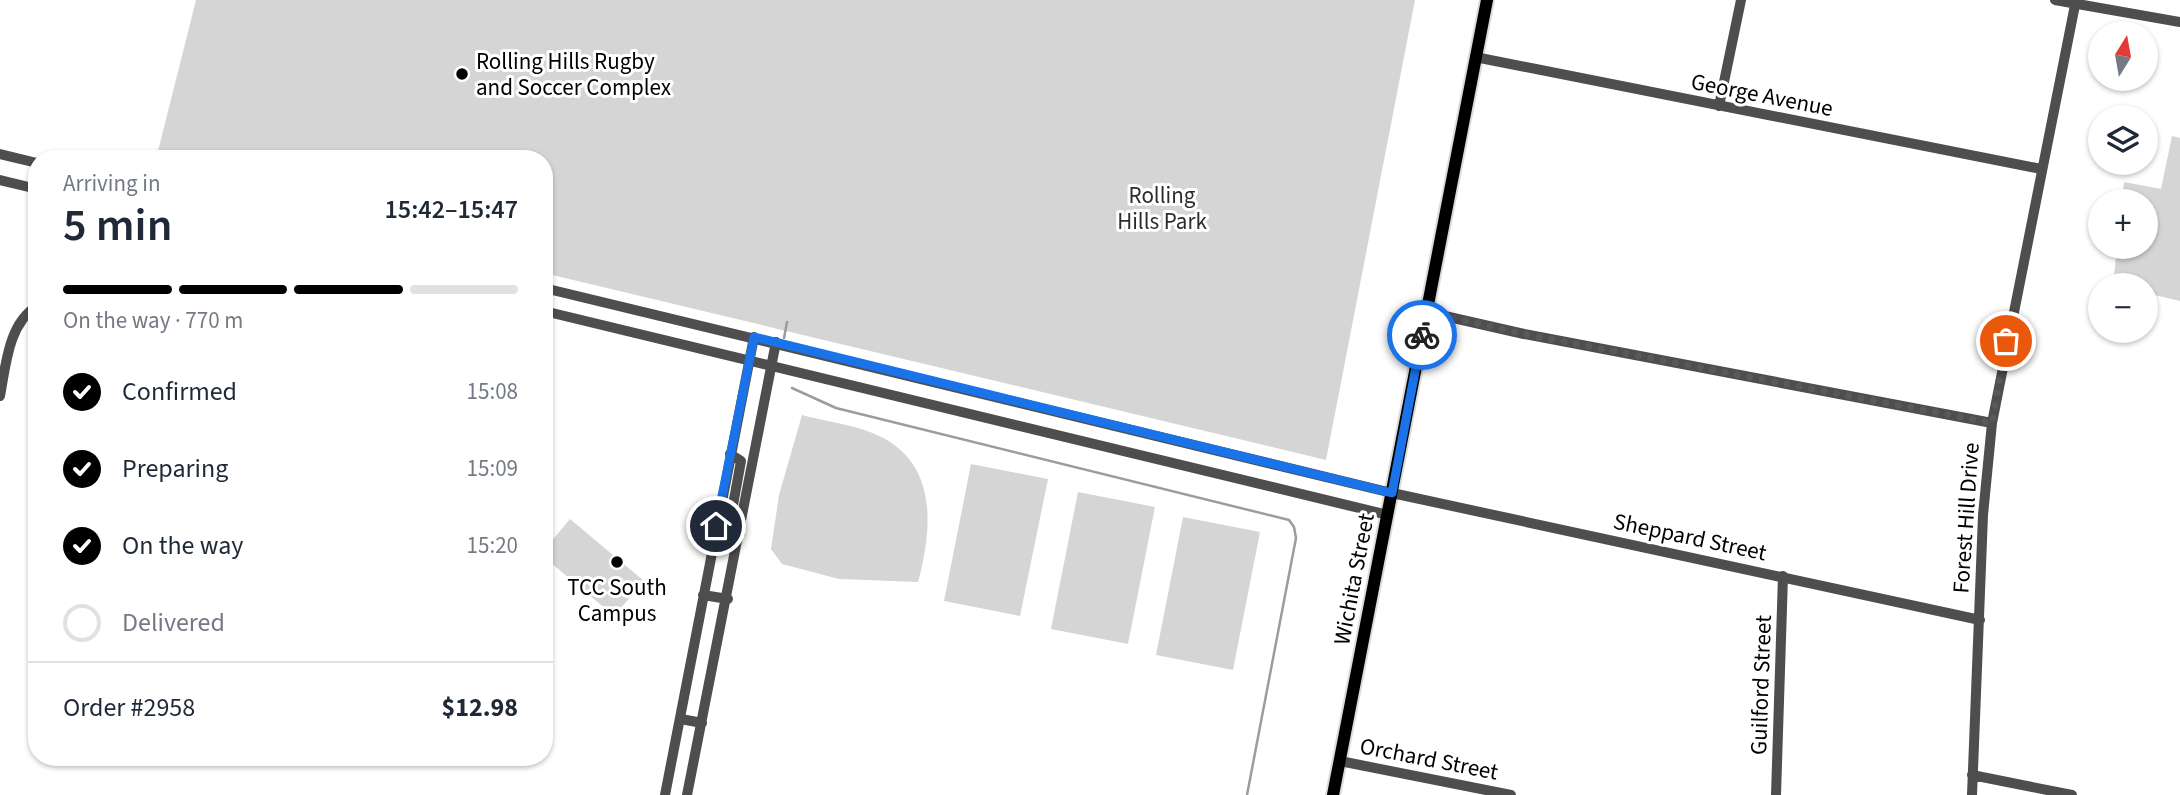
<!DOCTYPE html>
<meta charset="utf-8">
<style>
body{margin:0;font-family:"Source Sans 3",sans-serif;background:#f6f6f7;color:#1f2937;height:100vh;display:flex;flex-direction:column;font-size:26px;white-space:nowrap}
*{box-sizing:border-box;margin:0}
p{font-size:23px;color:#747a83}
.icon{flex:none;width:38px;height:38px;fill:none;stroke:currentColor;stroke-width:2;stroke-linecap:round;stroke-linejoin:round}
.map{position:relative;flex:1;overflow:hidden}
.side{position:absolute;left:28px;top:150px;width:525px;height:616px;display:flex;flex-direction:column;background:#fff;border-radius:28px;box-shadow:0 2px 5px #0004}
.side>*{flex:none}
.needle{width:46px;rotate:11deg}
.buttons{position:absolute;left:2088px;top:21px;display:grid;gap:14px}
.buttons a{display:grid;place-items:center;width:70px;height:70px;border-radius:50%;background:#fff;box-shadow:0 2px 5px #0004;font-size:35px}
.pin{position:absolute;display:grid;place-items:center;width:60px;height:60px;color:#fff;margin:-30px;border:4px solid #fff;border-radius:50%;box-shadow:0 2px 7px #0007}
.courier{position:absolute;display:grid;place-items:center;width:70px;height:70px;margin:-35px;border:5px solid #1a73e8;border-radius:50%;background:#fff;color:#222;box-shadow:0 2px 9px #0007}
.headline em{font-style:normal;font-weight:600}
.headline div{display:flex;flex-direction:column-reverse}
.headline{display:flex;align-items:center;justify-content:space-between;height:119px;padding:0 35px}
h1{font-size:46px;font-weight:600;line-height:52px}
.bar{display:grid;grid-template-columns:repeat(4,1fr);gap:10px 7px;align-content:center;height:84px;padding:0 35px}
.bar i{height:9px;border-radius:5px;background:#e0e1e3}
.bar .selected{background:#000}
.bar p{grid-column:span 4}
.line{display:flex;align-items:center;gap:18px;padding:0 35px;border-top:2px solid #e0e1e3}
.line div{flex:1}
ol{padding:0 35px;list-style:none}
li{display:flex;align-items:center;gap:21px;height:77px}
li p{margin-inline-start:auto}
li .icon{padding:7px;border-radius:50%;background:#000;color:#fff;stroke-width:4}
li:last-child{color:#747a83}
li i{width:38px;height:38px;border:4px solid #e0e1e3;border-radius:50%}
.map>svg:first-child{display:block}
</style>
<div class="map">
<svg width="2180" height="795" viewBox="0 0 2180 795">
<rect width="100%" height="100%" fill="#fff"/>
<path fill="#d5d5d5" d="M196,0H1415L1326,460L544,273V159H156Z
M2172,136L2180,138V301L2146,293V285H2113L2117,247H2146V201H2122L2124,182L2161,189Z
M802,415C824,421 849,424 870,432C937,457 934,523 918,582L839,579L782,564L771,549L779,495Z
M971,464L1048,479L1020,616L944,601Z
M1078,492L1155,507L1128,644L1051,629Z
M1183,517L1260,532L1233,670L1156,655Z
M570,519L644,581L614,616L544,557V550Z"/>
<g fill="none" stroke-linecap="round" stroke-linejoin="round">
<path stroke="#9c9c9c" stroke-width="2.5" d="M784,338L787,322
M792,388L836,408L1289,520L1294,527L1296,538L1247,795"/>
<g stroke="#dbdbdb" stroke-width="16">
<path id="major" d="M1333,795L1487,0"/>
</g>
<path stroke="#4e4e4e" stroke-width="10" d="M2055,0L2180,22
M1475,57L2041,169
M1719,106L1741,0
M0,154L37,163
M0,180L37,189
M544,288L1392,493L1980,620
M544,311L1388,515
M1427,312L1524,334L1992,423
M0,396C6,365 8,324 37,306
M730,454L741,461L731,516L740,533
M703,595L728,599
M681,719L702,723
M1340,761L1511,795
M1972,775L2072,795
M665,795L754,337
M687,795L776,342
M1776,795L1783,576
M1972,795L1983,515L1992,423L2076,0"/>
<use href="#major" stroke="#000" stroke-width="12"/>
</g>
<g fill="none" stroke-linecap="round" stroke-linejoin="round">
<path stroke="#595959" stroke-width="7" stroke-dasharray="0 12.6" d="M1422,335L1427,312L1524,334L1992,423L2006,341"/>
<path stroke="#1a73e8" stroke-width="9" d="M716,526L754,337L1392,493L1422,335"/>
</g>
<g fill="#000" stroke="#fff" stroke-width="2.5">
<circle cx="462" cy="74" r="7"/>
<circle cx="617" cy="562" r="7"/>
</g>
<g text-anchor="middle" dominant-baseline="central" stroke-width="6" stroke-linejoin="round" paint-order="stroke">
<g font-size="23" fill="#000" stroke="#fff" text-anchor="start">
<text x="476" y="61">Rolling Hills Rugby<tspan x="476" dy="26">and Soccer Complex</tspan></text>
<text x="617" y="587" text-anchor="middle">TCC South<tspan x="617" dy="26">Campus</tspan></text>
</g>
<g font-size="23" fill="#000" stroke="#fff">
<text transform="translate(1762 95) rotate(11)">George Avenue</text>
<text transform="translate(1966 518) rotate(-86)">Forest Hill Drive</text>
<text transform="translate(1690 537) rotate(12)">Sheppard Street</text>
<text transform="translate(1354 579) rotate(-79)">Wichita Street</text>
<text transform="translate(1761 685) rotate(-88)">Guilford Street</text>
<text transform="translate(1429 759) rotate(11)">Orchard Street</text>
</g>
<g font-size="23" fill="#2c2c2c" stroke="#fff">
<text x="1162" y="195">Rolling<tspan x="1162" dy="26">Hills Park</tspan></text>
</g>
</g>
</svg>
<div class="buttons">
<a><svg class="needle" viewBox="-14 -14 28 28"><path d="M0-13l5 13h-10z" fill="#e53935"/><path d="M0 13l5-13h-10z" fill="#747a83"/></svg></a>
<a><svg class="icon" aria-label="layers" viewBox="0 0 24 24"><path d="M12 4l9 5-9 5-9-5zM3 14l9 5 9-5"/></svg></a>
<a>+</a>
<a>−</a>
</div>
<div class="pin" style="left:2006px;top:341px;background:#ea580c"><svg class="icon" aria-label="bag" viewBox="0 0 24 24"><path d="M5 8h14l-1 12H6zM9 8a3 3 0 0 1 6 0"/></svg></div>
<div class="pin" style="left:716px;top:526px;background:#1f2937"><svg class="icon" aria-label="home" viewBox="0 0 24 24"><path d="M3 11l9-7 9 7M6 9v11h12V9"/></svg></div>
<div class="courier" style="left:1422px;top:335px"><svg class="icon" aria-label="bike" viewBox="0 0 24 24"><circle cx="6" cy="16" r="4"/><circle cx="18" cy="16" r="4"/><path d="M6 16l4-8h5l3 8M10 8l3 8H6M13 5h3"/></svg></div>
<section class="side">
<div class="headline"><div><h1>5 min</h1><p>Arriving in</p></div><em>15:42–15:47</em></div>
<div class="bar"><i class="selected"></i><i class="selected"></i><i class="selected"></i><i></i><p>On the way · 770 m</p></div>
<ol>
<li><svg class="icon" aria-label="check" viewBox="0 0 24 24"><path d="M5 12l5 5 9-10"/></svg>Confirmed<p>15:08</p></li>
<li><svg class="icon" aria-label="check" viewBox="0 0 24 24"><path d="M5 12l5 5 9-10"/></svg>Preparing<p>15:09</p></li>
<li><svg class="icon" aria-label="check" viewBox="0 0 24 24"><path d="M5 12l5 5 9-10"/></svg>On the way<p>15:20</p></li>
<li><i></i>Delivered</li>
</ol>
<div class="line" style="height:91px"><div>Order #2958</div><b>$12.98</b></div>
</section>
</div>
